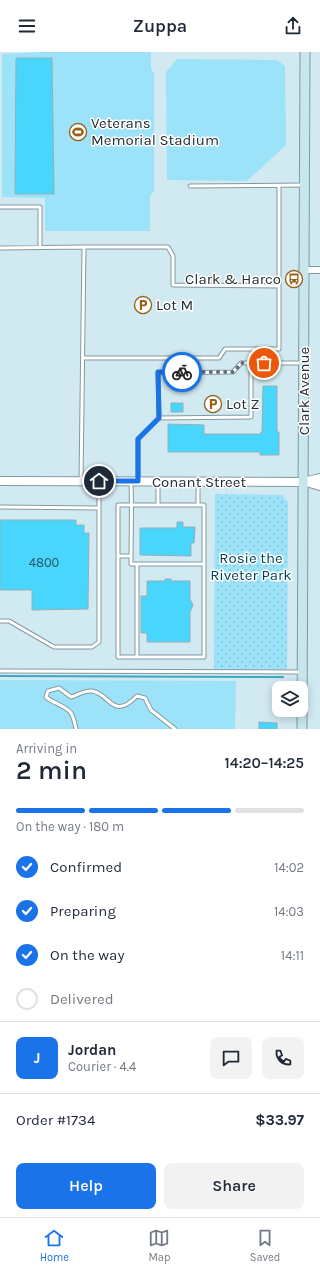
<!DOCTYPE html>
<meta charset="utf-8">
<style>
body{margin:0;font-family:Karla,sans-serif;background:#f2f2f3;color:#1f2937;height:100vh;display:flex;flex-direction:column;font-size:15px;white-space:nowrap}
*{box-sizing:border-box;margin:0}
p{font-size:13px;color:#747a83}
.icon{flex:none;width:22px;height:22px;fill:none;stroke:currentColor;stroke-width:2;stroke-linecap:round;stroke-linejoin:round}
.map{position:relative;height:677px;overflow:hidden}
.details{display:flex;flex-direction:column;background:#fff;flex:1}
.details>*{flex:none}
.fabs{position:absolute;left:272px;top:629px;display:grid;gap:8px}
.fabs a{display:grid;place-items:center;width:36px;height:36px;border-radius:8px;background:#fff;box-shadow:0 2px 10px #0003;font-size:20px}
.pin{position:absolute;display:grid;place-items:center;width:34px;height:34px;color:#fff;margin:-17px;border:2px solid #fff;border-radius:50%;box-shadow:0 1px 4px #0007}
.courier{position:absolute;display:grid;place-items:center;width:40px;height:40px;margin:-20px;border:3px solid #1a73e8;border-radius:50%;background:#fff;color:#222;box-shadow:0 1px 5px #0007}
.head em{font-style:normal;font-weight:600}
.head div{display:flex;flex-direction:column-reverse}
.head{display:flex;align-items:center;justify-content:space-between;height:68px;padding:0 16px}
h1{font-size:26px;font-weight:600;line-height:30px}
.bar{display:grid;grid-template-columns:repeat(4,1fr);gap:6px 4px;align-content:center;height:48px;padding:0 16px}
.bar i{height:5px;border-radius:3px;background:#e0e1e3}
.bar .selected{background:#1a73e8}
.bar p{grid-column:span 4}
.line{display:flex;align-items:center;gap:10px;padding:0 16px;border-top:1px solid #e0e1e3}
.line div{flex:1}
.round{display:grid;place-items:center;flex:none;width:42px;height:42px;border-radius:8px;background:#f2f2f3}
ol{padding:0 16px;list-style:none}
li{display:flex;align-items:center;gap:12px;height:44px}
li p{margin-inline-start:auto}
li .icon{padding:4px;border-radius:50%;background:#1a73e8;color:#fff;stroke-width:4}
li:last-child{color:#747a83}
li i{width:22px;height:22px;border:2px solid #e0e1e3;border-radius:50%}
.action{display:flex;gap:8px;margin-top:auto;padding:8px 16px}
.action a{flex:1;height:46px;border-radius:8px;background:#1a73e8;color:#fff;font-size:16px;font-weight:600;line-height:46px;text-align:center}
.action a+a{background:#f2f2f3;color:#1f2937}
header{display:flex;justify-content:space-between;align-items:center;height:52px;padding:0 16px;background:#fff;font-size:18px;font-weight:600}
.tabs{display:flex;justify-content:space-around;align-items:center;height:56px;border-top:1px solid #e0e1e3;background:#fff;font-size:11px;color:#747a83}
.tabs a{display:grid;justify-items:center;gap:2px}
.tabs .selected{color:#1a73e8}
.map>svg:first-child{display:block}
</style>
<header><svg class="icon" aria-label="menu" viewBox="0 0 24 24"><path d="M4 6h16M4 12h16M4 18h16"/></svg>Zuppa<svg class="icon" aria-label="share" viewBox="0 0 24 24"><path d="M12 15V3M7 8l5-5 5 5M5 13v7h14v-7"/></svg></header>
<div class="map">
<svg width="320" height="677" viewBox="0 0 320 677">
<defs>
<pattern id="park-dots" width="8" height="8" patternUnits="userSpaceOnUse"><rect width="8" height="8" fill="#9ce2f8"/><path d="M2 2h.1M6 6h.1" fill="none" stroke="#86c2d5" stroke-width="1.8" stroke-linecap="round"/></pattern>
</defs>
<rect width="100%" height="100%" fill="#d1e9f1"/>
<path fill="#9ce2f8" d="M43,0H151V16L154,22V139L150,144V179H45V146L2,145V2Z
M177,7L277,8L285,14L286,93L247,129L167,128L166,20Z
M0,628L236,629L235,677H0Z"/>
<path fill="url(#park-dots)" d="M215,442L282,443L288,450L287,617H214Z"/>
<g fill="none" stroke-linecap="round" stroke-linejoin="round">
<path stroke="#3da7c4" stroke-width="2" d="M0,624L283,625"/>
</g>
<path fill="#48d6fd" stroke="#97aeb6" d="M16,6H52L54,142H15Z
M263,334H277V380H279V403H260V400H168V372L204,373V382H261V380H262Z
M171,351H183V360H171Z
M0,468H76V473H84V481H89L88,557L32,558V538H0Z
M177,470H183V475H195L194,491H191V504L140,503V476H177Z
M165,527H171V529H190V547L193,553L190,560V590H147V581H141V544H147V529H165Z
M259,670L277,671V677H259Z"/>
<g fill="none" stroke-linecap="round" stroke-linejoin="round">
<g stroke="#8299a0" stroke-width="5">
<path id="service" d="M190,134L303,133
M0,155H40V195
M0,196L84,195
M83,306H219L225,297H279V234
M159,366L251,365V311
M138,428V387L159,366L158,321L233,320L241,311H302
M81,429L84,195H168L173,204V233L279,234V134
M131,431C132,458 131,485 131,512H204V453C175,453 147,453 118,453V605H204V512
M158,453V431
M198,453V431
M0,455L99,456V590L92,595H54L9,569H0
M99,456V430
M118,504H131
M137,605V512
M0,619L300,620
M76,677C75,672 74,666 71,661C65,653 54,652 46,645L48,639L59,636L71,645C78,643 85,638 92,639C111,642 112,669 137,644L145,646L151,658L175,677"/>
</g>
<g stroke="#8299a0" stroke-width="8">
<path id="minor" d="M304,218H320"/>
</g>
<g stroke="#8299a0" stroke-width="10">
<path id="tertiary" d="M0,429L303,430L320,426
M306,430L320,434"/>
</g>
<g stroke="#8299a0" stroke-width="11">
<path id="secondary" d="M302,677L305,0"/>
</g>
<use href="#service" stroke="#fff" stroke-width="3"/>
<use href="#minor" stroke="#fff" stroke-width="6"/>
<use href="#tertiary" stroke="#fff" stroke-width="8"/>
<use href="#secondary" stroke="#c8e6ee" stroke-width="9"/>
</g>
<g fill="none" stroke-linecap="round" stroke-linejoin="round">
<path stroke="#606e73" stroke-width="4" stroke-dasharray="0 7.2" d="M182,320H234L241,311H264"/>
<path stroke="#1a73e8" stroke-width="5" d="M99,429H138V387L159,366L158,320H182"/>
</g>
<defs>
<g id="stadium-ring" transform="scale(0.9)"><circle r="9.5" fill="#fff" stroke="#966116" stroke-width="1.5"/><path d="M0-5a6.5 5 0 1 0 0 10a6.5 5 0 1 0 0-10ZM-3.5-1.8h7v3.6h-7Z" fill="#966116"/></g>
<g id="bus-ring" transform="scale(0.9)"><circle r="9.5" fill="#fff" stroke="#966116" stroke-width="1.5"/><path d="M-5-6H5V4H4V6H2V4H-2V6H-4V4H-5ZM-3.5-4V0h7V-4ZM-3.5 1.2v1.5H-2V1.2ZM2 1.2v1.5H3.5V1.2Z" fill="#966116"/></g>
<g id="parking-ring" transform="scale(0.9)"><circle r="9.5" fill="#fff" stroke="#966116" stroke-width="1.5"/><path d="M-3.5-5.5H1a3.5 3.5 0 0 1 0 7H-1V5.5H-3.5ZM-1-3.4V-.6H.8a1.4 1.4 0 0 0 0-2.8Z" fill="#966116"/></g>
</defs>
<g fill-rule="evenodd">
<use href="#stadium-ring" x="78" y="80"/>
<use href="#bus-ring" x="294" y="227"/>
<use href="#parking-ring" x="143" y="253"/>
<use href="#parking-ring" x="213" y="352"/>
</g>
<g text-anchor="middle" dominant-baseline="central" stroke-width="3" stroke-linejoin="round" paint-order="stroke">
<g font-size="13" fill="#2c5662">
<text x="44" y="510">4800</text>
</g>
<g font-size="15" fill="#232c2f" stroke="#fff" text-anchor="start">
<text x="91" y="71">Veterans<tspan x="91" dy="17">Memorial Stadium</tspan></text>
<text x="281" y="227" text-anchor="end">Clark &amp; Harco</text>
<text x="156" y="253">Lot M</text>
<text x="226" y="352">Lot Z</text>
</g>
<g font-size="15" fill="#232c2f" stroke="#fff">
<text transform="translate(304 339) rotate(-90)">Clark Avenue</text>
<text x="199" y="430">Conant Street</text>
</g>
<g font-size="15" fill="#004252" stroke="#fff">
<text x="251" y="506">Rosie the<tspan x="251" dy="17">Riveter Park</tspan></text>
</g>
</g>
</svg>
<div class="fabs">
<a><svg class="icon" aria-label="layers" viewBox="0 0 24 24"><path d="M12 4l9 5-9 5-9-5zM3 14l9 5 9-5"/></svg></a>
</div>
<div class="pin" style="left:264px;top:311px;background:#ea580c"><svg class="icon" aria-label="bag" viewBox="0 0 24 24"><path d="M5 8h14l-1 12H6zM9 8a3 3 0 0 1 6 0"/></svg></div>
<div class="pin" style="left:99px;top:429px;background:#1f2937"><svg class="icon" aria-label="home" viewBox="0 0 24 24"><path d="M3 11l9-7 9 7M6 9v11h12V9"/></svg></div>
<div class="courier" style="left:182px;top:320px"><svg class="icon" aria-label="bike" viewBox="0 0 24 24"><circle cx="6" cy="16" r="4"/><circle cx="18" cy="16" r="4"/><path d="M6 16l4-8h5l3 8M10 8l3 8H6M13 5h3"/></svg></div>
</div>
<section class="details">
<div class="head"><div><h1>2 min</h1><p>Arriving in</p></div><em>14:20–14:25</em></div>
<div class="bar"><i class="selected"></i><i class="selected"></i><i class="selected"></i><i></i><p>On the way · 180 m</p></div>
<ol>
<li><svg class="icon" aria-label="check" viewBox="0 0 24 24"><path d="M5 12l5 5 9-10"/></svg>Confirmed<p>14:02</p></li>
<li><svg class="icon" aria-label="check" viewBox="0 0 24 24"><path d="M5 12l5 5 9-10"/></svg>Preparing<p>14:03</p></li>
<li><svg class="icon" aria-label="check" viewBox="0 0 24 24"><path d="M5 12l5 5 9-10"/></svg>On the way<p>14:11</p></li>
<li><i></i>Delivered</li>
</ol>
<div class="line" style="height:72px"><b class="round" style="background:#1a73e8;color:#fff">J</b><div><b>Jordan</b><p>Courier · 4.4</p></div><a class="round"><svg class="icon" aria-label="chat" viewBox="0 0 24 24"><path d="M4 5h16v11H9l-5 4z"/></svg></a><a class="round"><svg class="icon" aria-label="phone" viewBox="0 0 24 24"><path d="M5 4h4l2 5-3 2q2 4 5 5l2-3 5 2v4C11 20 4 13 5 4z"/></svg></a></div>
<div class="line" style="height:52px"><div>Order #1734</div><b>$33.97</b></div>
<div class="action"><a>Help</a><a>Share</a></div>
</section>
<nav class="tabs">
<a class="selected"><svg class="icon" aria-label="home" viewBox="0 0 24 24"><path d="M3 11l9-7 9 7M6 9v11h12V9"/></svg>Home</a>
<a><svg class="icon" aria-label="map" viewBox="0 0 24 24"><path d="M3 6l6-2 6 2 6-2v14l-6 2-6-2-6 2zM9 4v14M15 6v14"/></svg>Map</a>
<a><svg class="icon" aria-label="saved" viewBox="0 0 24 24"><path d="M7 4h10v16l-5-4-5 4z"/></svg>Saved</a>
</nav>
